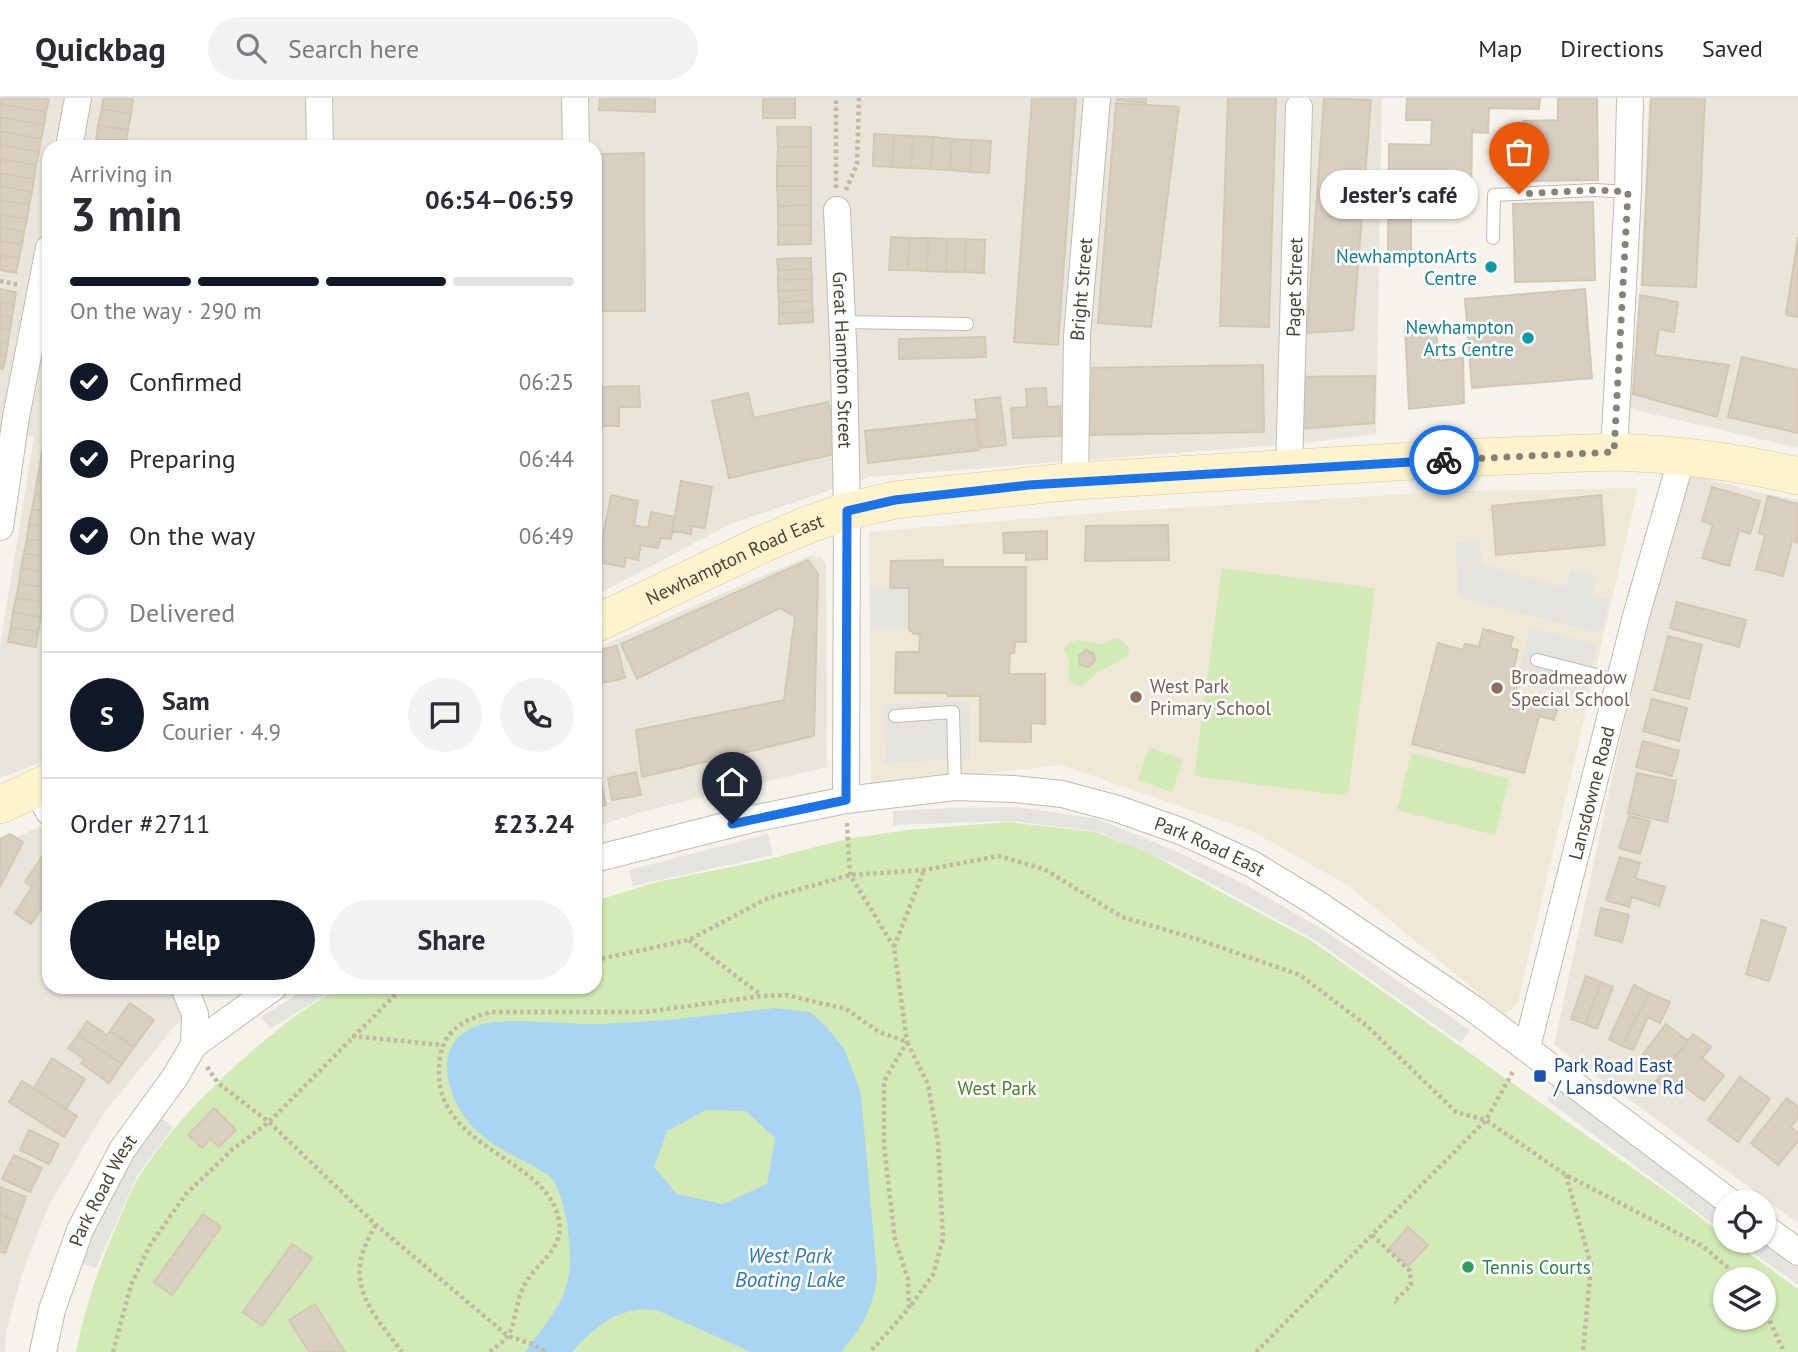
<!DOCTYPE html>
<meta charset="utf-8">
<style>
body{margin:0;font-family:"PT Sans",sans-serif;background:#f2f2f3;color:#2b2b33;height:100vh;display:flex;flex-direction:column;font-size:26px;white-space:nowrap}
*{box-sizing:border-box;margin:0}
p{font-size:23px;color:#7c7c81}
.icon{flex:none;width:38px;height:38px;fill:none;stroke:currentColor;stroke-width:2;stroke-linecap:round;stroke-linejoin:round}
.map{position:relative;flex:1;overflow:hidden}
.sheet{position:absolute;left:42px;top:42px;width:560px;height:854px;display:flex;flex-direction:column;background:#fff;border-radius:21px;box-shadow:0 2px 5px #0004}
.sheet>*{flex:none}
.tools{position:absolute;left:1713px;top:1092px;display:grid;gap:14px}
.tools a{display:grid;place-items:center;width:63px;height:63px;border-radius:50%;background:#fff;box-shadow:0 2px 5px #0004;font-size:35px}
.pin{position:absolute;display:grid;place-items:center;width:60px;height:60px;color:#fff;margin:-72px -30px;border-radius:50% 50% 50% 0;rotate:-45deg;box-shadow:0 0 7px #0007}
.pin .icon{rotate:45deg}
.courier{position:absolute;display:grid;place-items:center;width:70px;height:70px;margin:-35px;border:5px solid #1a73e8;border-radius:50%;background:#fff;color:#222;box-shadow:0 2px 9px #0007}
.bubble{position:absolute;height:49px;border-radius:24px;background:#fff;box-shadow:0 2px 5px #0004;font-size:23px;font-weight:700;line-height:49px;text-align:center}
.overview em{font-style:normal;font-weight:700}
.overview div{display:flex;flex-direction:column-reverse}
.overview{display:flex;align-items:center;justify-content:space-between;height:119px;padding:0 28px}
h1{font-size:46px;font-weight:700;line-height:52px}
.bar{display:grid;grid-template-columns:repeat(4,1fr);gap:10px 7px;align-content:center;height:84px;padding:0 28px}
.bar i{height:9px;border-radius:5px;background:#e1e1e2}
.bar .on{background:#111827}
.bar p{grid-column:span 4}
.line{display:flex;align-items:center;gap:18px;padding:0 28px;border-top:2px solid #e1e1e2}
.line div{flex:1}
.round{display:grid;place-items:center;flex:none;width:74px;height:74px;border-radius:37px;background:#f2f2f3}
ol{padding:0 28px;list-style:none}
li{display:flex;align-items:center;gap:21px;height:77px}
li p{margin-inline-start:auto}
li .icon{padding:7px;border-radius:50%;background:#111827;color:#fff;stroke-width:4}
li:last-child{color:#7c7c81}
li i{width:38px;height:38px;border:4px solid #e1e1e2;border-radius:50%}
.button{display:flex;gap:14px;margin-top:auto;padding:14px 28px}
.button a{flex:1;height:80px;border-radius:42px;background:#111827;color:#fff;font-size:28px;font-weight:700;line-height:80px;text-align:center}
.button a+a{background:#f2f2f3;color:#2b2b33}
header{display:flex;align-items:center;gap:42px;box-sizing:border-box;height:98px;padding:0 35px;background:#fff;border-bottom:2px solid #e1e1e2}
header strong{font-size:33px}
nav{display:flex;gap:38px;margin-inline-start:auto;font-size:24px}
.search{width:490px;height:63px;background:#f2f2f3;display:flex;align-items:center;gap:18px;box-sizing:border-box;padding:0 24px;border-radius:38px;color:#7c7c81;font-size:26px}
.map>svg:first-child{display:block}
</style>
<header>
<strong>Quickbag</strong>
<div class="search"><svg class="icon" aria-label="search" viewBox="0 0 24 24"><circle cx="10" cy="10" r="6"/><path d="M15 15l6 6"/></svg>Search here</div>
<nav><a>Map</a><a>Directions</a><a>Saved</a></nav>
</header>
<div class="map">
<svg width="1798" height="1254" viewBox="0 0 1798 1254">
<rect width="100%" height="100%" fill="#f6f3ec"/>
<path fill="#eae5da" d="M0,0H1382L1376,336L1305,345L869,379L730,426L595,498V49H49V662L0,680V548L34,339L0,332Z
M1649,0H1798V350L1631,311L1629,304L1640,192Z
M1679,373L1761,395L1798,402V1125L1554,947Z
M811,457L821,459L826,466L827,669L641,714L595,729V551Z
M49,725V889H211L180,922L103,1016L48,1109L22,1176L6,1234L5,1254H0V746Z"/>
<path fill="#efe8d6" d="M1638,390L1518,904L1505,917L1347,787L1254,734L1061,667L871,688L869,434L1107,414L1459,393Z"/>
<path fill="#d2eab5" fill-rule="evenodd" d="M1222,470L1375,490L1348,698L1194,678Z
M1116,540C1150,555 1109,567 1098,574C1091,579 1088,585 1081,589L1069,584V562L1064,552L1069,544L1078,542L1101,546Z
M1149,649L1183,661L1172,694L1138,682Z
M1411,655L1509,681L1495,737L1397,712Z
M1008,724L1096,734L1147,754L1313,844L1675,1100L1725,1138L1726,1143H1732L1798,1191V1254H76C85,1208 100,1165 119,1122C126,1106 132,1088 142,1074C172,1029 209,990 250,955C279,930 310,903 346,889H595V803L657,784L761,763L847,741L907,732ZM1726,1181H1764V1220H1726Z"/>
<path fill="#e5e3e0" d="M1480,442L1482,466L1566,490L1571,471L1596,477L1592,497L1609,501L1602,536L1459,499L1455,444Z
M909,490V531H871L870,491Z
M1530,530L1597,547L1583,602L1516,584Z
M969,603L971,661L885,665L883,606Z
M1017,709L1098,721L1182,756L1248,788L1322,831L1470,932L1461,945L1313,841L1175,766L1096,733L1009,723L893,727V713L951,710Z
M768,736L773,757L633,788L629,772Z
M309,889H338L270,931L261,919Z
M1557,988L1725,1115V1135L1547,1002Z
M160,1019L173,1029L137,1078L96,1170L81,1165L88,1144L124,1074Z
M1737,1143H1764L1798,1168V1187Z"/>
<path fill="#a9d4f2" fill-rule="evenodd" d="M775,910L810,914L825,927L844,951L856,981L861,997L877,1177C875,1207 861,1232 841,1254H751L659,1213C623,1205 595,1228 572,1254H525C539,1234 558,1213 566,1190C575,1163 568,1102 551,1079C527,1062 495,1052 474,1030C448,1003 428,946 477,928C505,918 567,927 600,926C658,924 717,917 775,910ZM706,1012L746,1013L775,1040L767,1086L723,1106L677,1096L654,1069L667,1033Z"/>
<path fill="#d8cfc1" stroke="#d3c7b4" stroke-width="2" d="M0,0H44L49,1L46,14L0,6Z
M103,0H133L131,16L102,11Z
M600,0H655V14L599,12Z
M763,0H795V20H763Z
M1032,0H1076L1058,247L1014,244Z
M1118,0H1146V5L1117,2Z
M1228,0H1276L1269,229L1220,228Z
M1324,0L1371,2L1353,232L1307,235Z
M1407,0H1540L1539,11L1489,10L1488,35L1472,34L1471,104L1411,103V154H1388L1389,46L1431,47L1432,22H1406Z
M1558,0H1597L1598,82L1523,83V23L1558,22Z
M1651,0H1705L1696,189L1642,187Z
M1116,5L1179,9L1151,229L1098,225Z
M0,6L46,14L44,27L0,19Z
M102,11L131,16L128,32L98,27Z
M0,19L44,27L41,41L0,33Z
M98,27L128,32L125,49L96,44Z
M777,29H811V49H778Z
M0,33L41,41L39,54L0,47Z
M874,36L894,37L892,69L873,68Z
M894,37L913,38L911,70L892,69Z
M913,38L933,39L931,71L911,70Z
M933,39L952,41L950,72L931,71Z
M952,41L972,42L970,74L950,72Z
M972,42L991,43L989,75L970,74Z
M96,44L125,49H95Z
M0,47L39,54L36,67L0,61Z
M778,49H811V68H777Z
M644,55L645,213H599L597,56Z
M0,61L36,67L34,81L0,75Z
M777,68H811V88H777Z
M0,75L34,81L32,94L0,88Z
M0,88L32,94L29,107L0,102Z
M777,88H811V107L778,108Z
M0,102L29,107L27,121L0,116Z
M1593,104L1595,182L1515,184L1513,106Z
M811,107V127H778V108Z
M0,116L27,121L24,134L0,129Z
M778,127H811V146L778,147Z
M0,129L24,134L22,147L0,143Z
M891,139L909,140L908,172H889Z
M1798,139V219L1786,217Z
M909,140H928L927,173L908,172Z
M928,140L947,141L946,174L927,173Z
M947,141H966L965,174H946Z
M966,141L985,142L984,175L965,174Z
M0,143L22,147L19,160L0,157Z
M0,157L19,160L16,175L0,172Z
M811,160V171L778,172L777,161Z
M811,171L812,181L778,182V172Z
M812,181V192L778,193V182Z
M0,191L16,194L14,207L0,204Z
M1585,191L1592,280L1472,290L1465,201Z
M812,192V203L779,204L778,193Z
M1640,197L1678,204L1674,234L1659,231L1655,257L1729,267L1717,319L1633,296Z
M812,203L813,214L779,215V204Z
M0,204L14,207L12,219L0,217Z
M813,214V224L779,226V215Z
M0,217L12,219L10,232L0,230Z
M1435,224L1439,263L1463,260L1464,305L1409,311L1405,227Z
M0,230L10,232L8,245L0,244Z
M985,239L986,259L899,261V241Z
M0,244L8,245L6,258L0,257Z
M0,257L6,258L3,271L0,270Z
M1742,259L1798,272V335L1728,319Z
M1263,267L1264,334L1088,337L1087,270Z
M1375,278L1374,325L1299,331L1298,279Z
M639,288L640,309H619V328H597V289Z
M1046,290L1047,309L1060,308L1061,338L1013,340L1011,310L1027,309L1026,291Z
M748,295L754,320L828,304L839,355L729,380L712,303Z
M1000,299L1006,347L981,350L975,302Z
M975,321L979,352L868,365L865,333Z
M45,337L49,338V353L42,352Z
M42,352L49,353V368L40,367Z
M40,367L49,368V384L37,382Z
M37,382L49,384V399L35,396Z
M681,383L712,389L705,430L692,428L691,436L672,433Z
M1712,389L1760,403L1750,436L1739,432L1729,468L1702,460L1713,427L1702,423Z
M35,396L49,399V414L32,411Z
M611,397L638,403L634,427L648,430L651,414L675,419L671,441L661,440L658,450L641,447L638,462L626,459L624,469L598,464Z
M1601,397L1605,447L1496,457L1492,408Z
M1768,398L1798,406V445L1792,443L1783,478L1756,471L1765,437L1759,435Z
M32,411L49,414V429L29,426Z
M29,426L49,429V444L27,441Z
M1168,427L1169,462L1085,463L1086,428Z
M1047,433V461L1026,462V455H1004L1003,435Z
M27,441L49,444V460L24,455Z
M24,455L49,460V475L21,470Z
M808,462L818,476L814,638L642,679L636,632L784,602L795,519L780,510L637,581L621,546Z
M943,462V469H1026V544H1015L1014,555H1010L1009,576H1045V626L1031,625V644L980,643V598H947V595H895L896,554H919L920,536H914L909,531V490H890L891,463Z
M21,470L49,475L46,490L19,485Z
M19,485L46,490L43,504L16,500Z
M16,500L43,504L41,519L13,514Z
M1677,504L1746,522L1739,549L1670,530Z
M13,514L41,519L38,534L11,529Z
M11,529L38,534L36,549L8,544Z
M1483,531L1513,539L1510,550L1518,552L1510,585L1518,587L1516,594L1559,605L1554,622L1539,618L1524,675L1412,646L1438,545L1463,552L1465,546L1479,549Z
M1668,538L1702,547L1689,601L1654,592Z
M617,548L625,580L597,586L595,553Z
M1086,552L1094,556L1095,563L1089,569L1080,567L1079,558Z
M1652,601L1687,610L1679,643L1643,633Z
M1643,643L1679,653L1672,678L1636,669Z
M636,674L641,697L612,702L608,680Z
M1637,675L1676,683L1667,724L1628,715Z
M601,683L606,707L595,710V684Z
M1629,718L1650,723L1640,756L1619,750Z
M10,736L23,744L0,789V741Z
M49,748V799L31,826L15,815L32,789L25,784Z
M1620,759L1640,765L1635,780L1665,789L1659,808L1632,799L1629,809L1606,802Z
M1601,810L1629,817L1622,844L1595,837Z
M1762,822L1786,830L1769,883L1746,876Z
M1586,878L1601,884L1585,926L1571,921Z
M1601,884L1613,889L1597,931L1585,926Z
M1634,887L1649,895L1622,948L1609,941Z
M1649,895L1670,904L1660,925L1648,919L1633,952L1622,948Z
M130,905L154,922L134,949L110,933Z
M87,923L107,937L110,933L134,949L122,966L78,937Z
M1666,926L1688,943L1664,973L1643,956Z
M1693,936L1711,949L1702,960L1724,978L1704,1003L1683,987L1675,997L1656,983Z
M78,937L122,966L109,985L81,965L84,961L68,950Z
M52,960L85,981L66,1011L34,990Z
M1740,979L1770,1001L1738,1044L1708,1022Z
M22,983L77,1018L64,1039L9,1004Z
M1787,1000L1798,1009V1020L1791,1029L1798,1035V1043L1778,1067L1751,1045Z
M214,1010L236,1032L219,1049L210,1041L202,1050L188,1037Z
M29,1032L59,1046L49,1066L20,1052Z
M14,1057L42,1070L30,1094L2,1081Z
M0,1089L26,1099L17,1123L0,1117Z
M203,1116L221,1129L172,1197L154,1184Z
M0,1117L17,1123L5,1155L0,1154Z
M1408,1129L1428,1147L1408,1168L1389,1151Z
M292,1146L312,1160L262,1228L243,1214Z
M315,1206L345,1254H309L289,1222Z"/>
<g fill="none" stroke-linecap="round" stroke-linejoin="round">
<g stroke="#c2bbae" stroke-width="14">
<path id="lane" d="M1493,140L1494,97L1595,92L1628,94
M842,224L967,226
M1537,562L1620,583
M895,618L953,614L955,689"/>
</g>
<g stroke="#c2bbae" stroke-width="28">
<g id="street">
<path d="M319,0L320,49"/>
<path d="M575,0L576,49"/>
<path d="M69,49L78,0"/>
<path id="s1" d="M837,112L844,266L847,413L846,702"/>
<path d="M1614,354L1628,94L1630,0"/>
<path id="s2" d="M1289,371L1299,9"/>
<path id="s3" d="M1075,383L1077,238L1097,0"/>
<path d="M0,429L16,319L49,150"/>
<path d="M35,689L49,714"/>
<path id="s4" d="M595,761L752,721L846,702L955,689L1014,691L1062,696L1118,711L1183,734L1252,766L1313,803L1474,911L1730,1104"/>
<path d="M184,889L195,916L194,947"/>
<path id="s5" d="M1527,949L1636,518L1682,359"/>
<path d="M1764,1129L1798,1154"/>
<path id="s6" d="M43,1254L52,1212L80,1132L122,1052L175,979L194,947L274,889"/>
</g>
</g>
<g stroke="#d6c79b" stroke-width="38">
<g id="secondary">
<path id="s7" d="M595,526L765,445L810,426L847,413L895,402L1075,383L1480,359L1614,354C1676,356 1738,364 1798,378"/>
<path d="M0,707L49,684"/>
</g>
</g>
<path stroke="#c4b79f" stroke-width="4.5" stroke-dasharray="3.5 3.5" stroke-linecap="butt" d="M836,90V0
M846,92L857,66L859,0
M0,183L20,187
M847,725L850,777L894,849L907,944L884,983V1048L895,1142L908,1181L909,1210L870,1254
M689,842L761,897
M894,849L924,772
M595,862L689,842L768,800L850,777L924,772L999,758L1044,771L1122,819L1197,841L1300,877L1366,927L1456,1014L1486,1022L1566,1077L1704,1149L1741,1181
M352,938L442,947
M207,969L218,985L269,1024L376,1127L508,1238L532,1246L546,1254
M1566,1077L1591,1167L1583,1254
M376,1127C341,1182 368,1209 402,1254
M1372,1137L1410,1173L1411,1187L1394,1204L1396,1205
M1764,1210L1784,1254
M113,1254L131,1187L150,1147L186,1096L233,1051L269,1024L398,894L410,889
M490,1254C495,1249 502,1245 506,1240C515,1230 516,1203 523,1190C534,1165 564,1154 559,1123C548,1056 426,1052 440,960C444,931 466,921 491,914H645L761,898L786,897L846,911L879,934L907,944L928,986L938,1044L943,1141L933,1177L909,1210
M1256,1254L1486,1022L1514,972"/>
<use href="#lane" stroke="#fff" stroke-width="12"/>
<use href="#street" stroke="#fff" stroke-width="26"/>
<use href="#secondary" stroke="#fff3cd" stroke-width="37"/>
</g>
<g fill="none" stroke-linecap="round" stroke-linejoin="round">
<path stroke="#878178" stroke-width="7" stroke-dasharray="0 12.6" d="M1444,362L1614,354L1628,94L1595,92L1519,96"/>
<path stroke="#1a73e8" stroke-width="9" d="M732,726L846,702L847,413L895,402L1029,387L1444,362"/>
</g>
<g fill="#0f9aa8" stroke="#fff" stroke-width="2.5">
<circle cx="1491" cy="169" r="7"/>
<circle cx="1528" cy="240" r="7"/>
</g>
<g fill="#8d6e63" stroke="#fff" stroke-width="2.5">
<circle cx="1497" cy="590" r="7"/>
<circle cx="1136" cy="599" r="7"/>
</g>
<rect fill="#1a4fb4" stroke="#fff" stroke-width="2.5" x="1533" y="971" width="14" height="14" rx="3.5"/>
<circle fill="#2e9e5b" stroke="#fff" stroke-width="2.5" cx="1468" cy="1169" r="7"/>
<g text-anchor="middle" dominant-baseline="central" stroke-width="5" stroke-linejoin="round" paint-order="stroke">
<g font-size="19" fill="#0d838f" stroke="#fff" text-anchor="end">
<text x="1477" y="158">NewhamptonArts<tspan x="1477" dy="22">Centre</tspan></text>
<text x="1514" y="229">Newhampton<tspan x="1514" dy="22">Arts Centre</tspan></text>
</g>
<g font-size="19" fill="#4b4439" stroke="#fff">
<text stroke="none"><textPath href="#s2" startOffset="182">Paget Street</textPath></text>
<text stroke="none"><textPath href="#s3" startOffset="192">Bright Street</textPath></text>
<text stroke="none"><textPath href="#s1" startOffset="150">Great Hampton Street</textPath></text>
<text stroke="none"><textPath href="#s7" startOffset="154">Newhampton Road East</textPath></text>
<text stroke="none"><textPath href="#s5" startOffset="262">Lansdowne Road</textPath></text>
<text stroke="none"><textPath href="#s4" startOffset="632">Park Road East</textPath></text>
<text stroke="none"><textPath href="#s6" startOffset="173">Park Road West</textPath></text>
</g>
<g font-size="19" fill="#785e54" stroke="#fff" text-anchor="start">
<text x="1511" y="579">Broadmeadow<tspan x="1511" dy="22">Special School</tspan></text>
<text x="1150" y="588">West Park<tspan x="1150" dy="22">Primary School</tspan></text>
</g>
<g font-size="19" fill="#164399" stroke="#fff" text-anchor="start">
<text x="1554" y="967">Park Road East<tspan x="1554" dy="22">/ Lansdowne Rd</tspan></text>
</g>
<g font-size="19" fill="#4a7f2a" stroke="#fff">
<text x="997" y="990">West Park</text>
</g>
<g font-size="19" fill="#27864d" stroke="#fff" text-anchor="start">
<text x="1482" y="1169">Tennis Courts</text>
</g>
<g font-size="21" font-style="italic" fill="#2e7ab2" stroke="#fff">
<text x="790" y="1157">West Park<tspan x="790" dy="24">Boating Lake</tspan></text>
</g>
</g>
</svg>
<div class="tools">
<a><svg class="icon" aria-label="locate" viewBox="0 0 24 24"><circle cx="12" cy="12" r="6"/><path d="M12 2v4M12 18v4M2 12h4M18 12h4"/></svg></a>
<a><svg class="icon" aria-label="layers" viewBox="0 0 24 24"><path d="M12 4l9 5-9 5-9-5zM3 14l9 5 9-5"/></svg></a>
</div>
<div class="pin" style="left:1519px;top:96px;background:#ea580c"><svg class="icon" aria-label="bag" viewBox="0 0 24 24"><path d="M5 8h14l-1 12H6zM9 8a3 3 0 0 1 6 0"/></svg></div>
<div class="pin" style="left:732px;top:726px;background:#1f2937"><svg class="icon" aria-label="home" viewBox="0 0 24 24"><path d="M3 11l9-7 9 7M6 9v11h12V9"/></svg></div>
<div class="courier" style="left:1444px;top:362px"><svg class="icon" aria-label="bike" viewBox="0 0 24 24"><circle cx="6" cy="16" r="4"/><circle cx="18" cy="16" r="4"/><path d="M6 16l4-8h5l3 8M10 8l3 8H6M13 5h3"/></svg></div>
<div class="bubble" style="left:1320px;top:72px;width:158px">Jester's café</div>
<section class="sheet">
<div class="overview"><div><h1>3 min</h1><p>Arriving in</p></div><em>06:54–06:59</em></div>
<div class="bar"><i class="on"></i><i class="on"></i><i class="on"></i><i></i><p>On the way · 290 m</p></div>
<ol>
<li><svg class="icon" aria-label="check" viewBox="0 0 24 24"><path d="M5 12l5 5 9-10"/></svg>Confirmed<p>06:25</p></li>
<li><svg class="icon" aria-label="check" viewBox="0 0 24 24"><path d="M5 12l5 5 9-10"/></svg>Preparing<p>06:44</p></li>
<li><svg class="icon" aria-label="check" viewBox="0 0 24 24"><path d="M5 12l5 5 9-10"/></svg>On the way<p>06:49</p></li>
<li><i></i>Delivered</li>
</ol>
<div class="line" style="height:126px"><b class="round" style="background:#111827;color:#fff">S</b><div><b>Sam</b><p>Courier · 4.9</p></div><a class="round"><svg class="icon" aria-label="chat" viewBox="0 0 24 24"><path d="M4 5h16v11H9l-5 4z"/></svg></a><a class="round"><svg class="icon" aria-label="phone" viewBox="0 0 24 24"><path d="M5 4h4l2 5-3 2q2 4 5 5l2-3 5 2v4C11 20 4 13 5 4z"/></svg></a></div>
<div class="line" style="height:91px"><div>Order #2711</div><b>£23.24</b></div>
<div class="button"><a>Help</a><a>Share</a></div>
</section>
</div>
